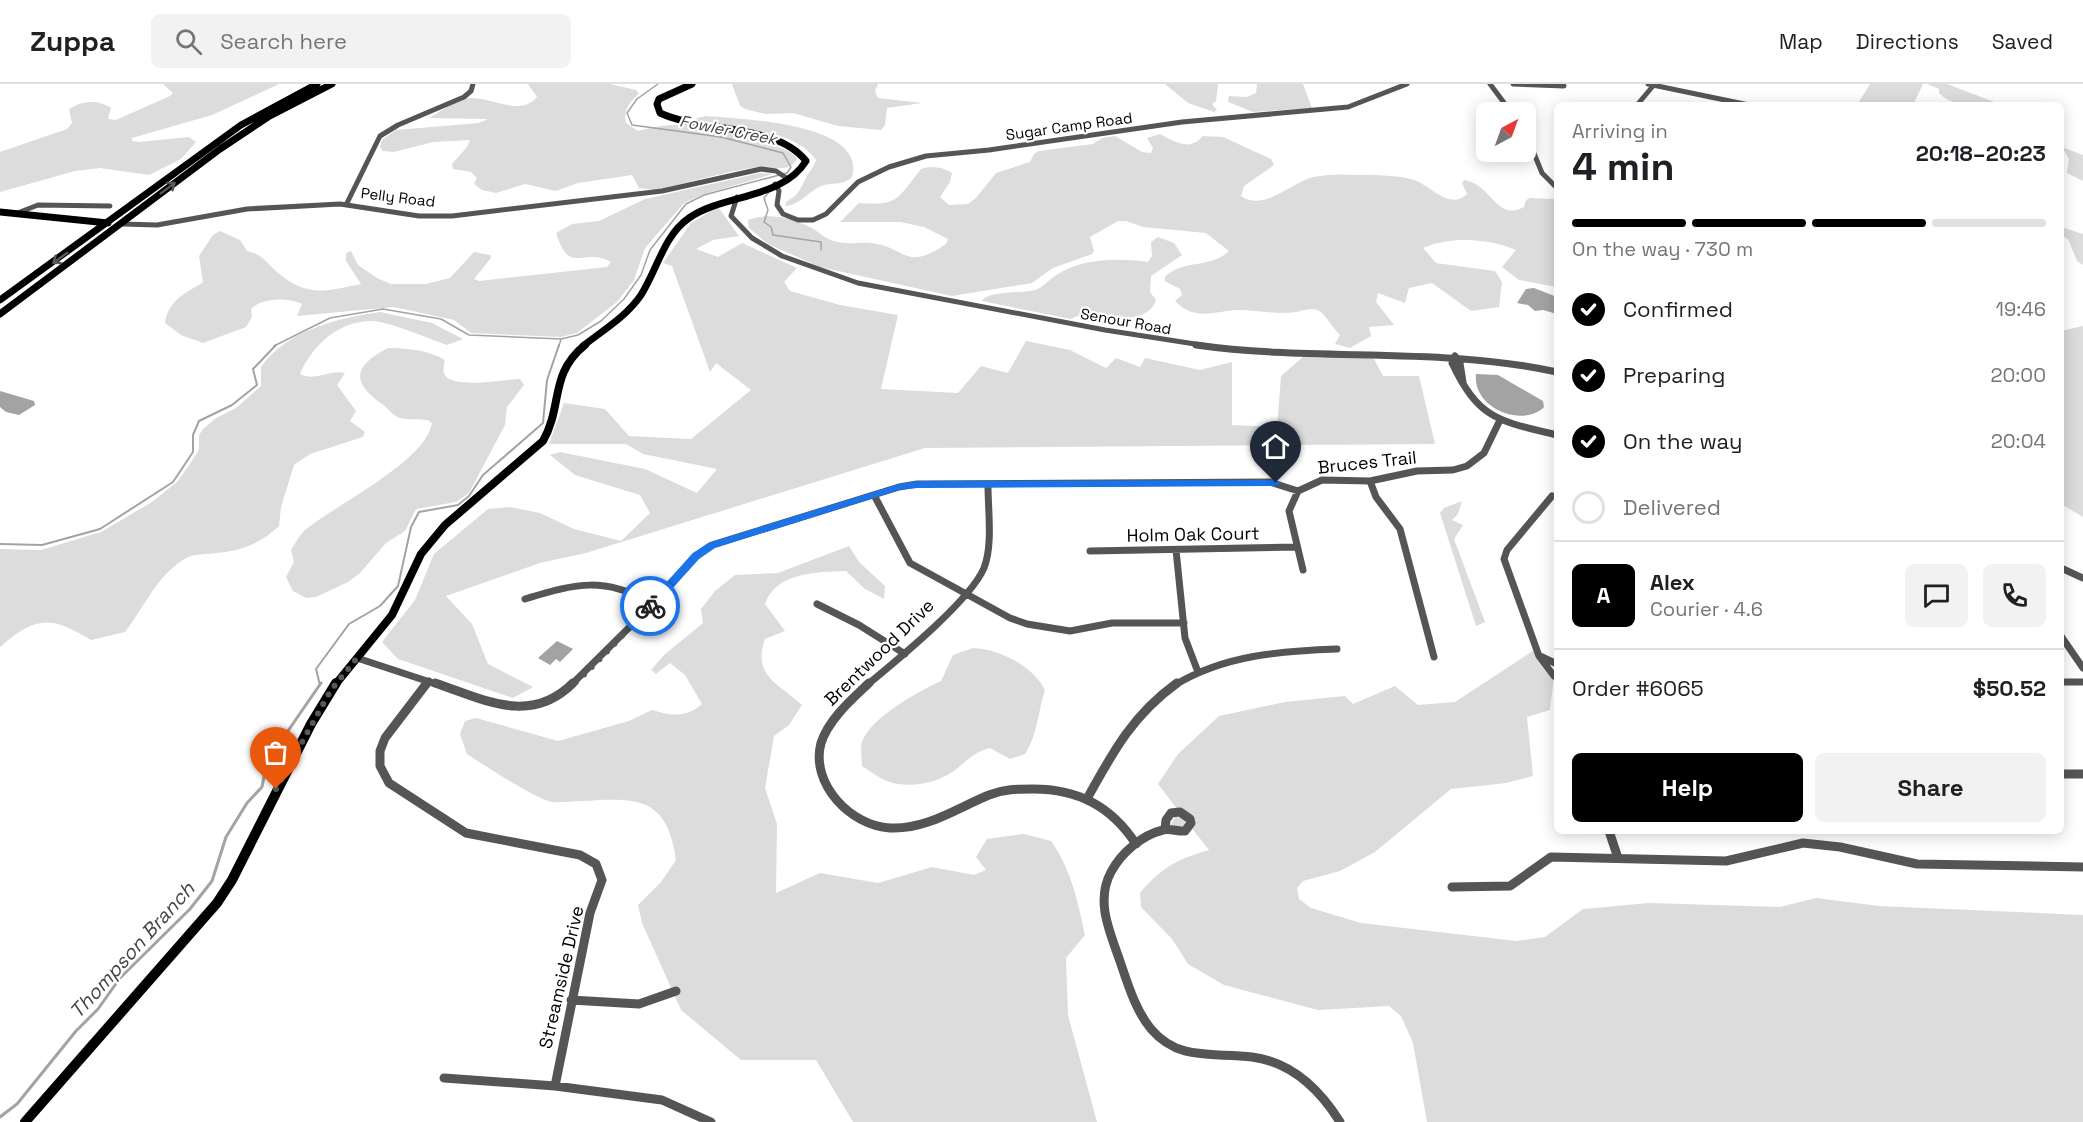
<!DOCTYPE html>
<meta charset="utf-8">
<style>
body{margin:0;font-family:"Space Grotesk",sans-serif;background:#f2f2f2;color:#202124;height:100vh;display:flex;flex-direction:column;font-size:22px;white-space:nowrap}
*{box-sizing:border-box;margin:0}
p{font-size:20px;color:#757577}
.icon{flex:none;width:33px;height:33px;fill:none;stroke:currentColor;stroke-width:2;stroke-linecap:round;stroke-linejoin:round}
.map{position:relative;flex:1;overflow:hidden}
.side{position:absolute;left:1554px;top:18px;width:510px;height:732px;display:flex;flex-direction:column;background:#fff;border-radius:9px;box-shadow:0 3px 15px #0003}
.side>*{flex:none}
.needle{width:39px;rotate:41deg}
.tools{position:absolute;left:1476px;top:18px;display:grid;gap:12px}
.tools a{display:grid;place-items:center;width:60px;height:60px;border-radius:9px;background:#fff;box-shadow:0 3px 15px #0003;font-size:30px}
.pin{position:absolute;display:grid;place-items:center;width:51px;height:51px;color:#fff;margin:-62px -26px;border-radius:50% 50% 50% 0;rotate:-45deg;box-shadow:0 0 6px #0007}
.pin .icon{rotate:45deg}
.courier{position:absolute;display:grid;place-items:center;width:60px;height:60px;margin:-30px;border:4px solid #1a73e8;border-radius:50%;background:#fff;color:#222;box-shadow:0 2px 8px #0007}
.head em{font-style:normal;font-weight:700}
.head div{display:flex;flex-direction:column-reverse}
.head{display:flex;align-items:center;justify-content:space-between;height:102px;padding:0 18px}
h1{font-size:39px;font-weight:700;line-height:45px}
.bar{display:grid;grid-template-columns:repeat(4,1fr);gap:9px 6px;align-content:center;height:72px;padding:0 18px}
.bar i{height:8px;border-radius:4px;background:#e0e0e0}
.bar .selected{background:#000}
.bar p{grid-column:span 4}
.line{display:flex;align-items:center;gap:15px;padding:0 18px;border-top:2px solid #e0e0e0}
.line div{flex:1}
.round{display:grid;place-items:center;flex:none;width:63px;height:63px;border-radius:9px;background:#f2f2f2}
ol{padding:0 18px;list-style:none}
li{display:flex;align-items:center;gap:18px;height:66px}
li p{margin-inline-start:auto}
li .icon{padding:6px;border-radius:50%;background:#000;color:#fff;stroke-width:4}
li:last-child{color:#757577}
li i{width:33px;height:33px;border:3px solid #e0e0e0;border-radius:50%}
.primary-button{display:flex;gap:12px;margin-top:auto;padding:12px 18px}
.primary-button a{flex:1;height:69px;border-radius:9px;background:#000;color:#fff;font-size:24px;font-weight:700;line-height:69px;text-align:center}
.primary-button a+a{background:#f2f2f2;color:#202124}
header{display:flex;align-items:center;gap:36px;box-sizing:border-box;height:84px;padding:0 30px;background:#fff;border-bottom:2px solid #e0e0e0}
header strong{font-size:28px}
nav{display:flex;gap:33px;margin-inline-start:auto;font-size:21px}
.search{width:420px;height:54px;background:#f2f2f2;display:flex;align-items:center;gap:15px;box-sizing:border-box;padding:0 21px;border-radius:9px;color:#757577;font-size:22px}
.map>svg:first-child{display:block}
</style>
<header>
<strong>Zuppa</strong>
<div class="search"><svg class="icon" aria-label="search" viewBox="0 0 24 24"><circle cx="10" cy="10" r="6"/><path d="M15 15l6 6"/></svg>Search here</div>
<nav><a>Map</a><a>Directions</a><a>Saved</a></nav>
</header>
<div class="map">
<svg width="2083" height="1038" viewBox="0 0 2083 1038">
<rect width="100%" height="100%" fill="#fff"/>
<path fill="#dcdcdc" d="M163,0H279L212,31L132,54V57L139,58L189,53L196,58L181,75L149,91L100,84L75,87L0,108V68L67,45L72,39L69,25C82,17 97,15 111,24L108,35L116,36L170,12L173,9Z
M528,0H610L636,6L639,9C630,19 623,24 626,39L638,47C650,44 663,41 675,41C693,40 792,59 797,75C789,90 771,82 758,83C724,88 690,98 656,106L639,104L632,91L578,99L556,107L525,100L496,109L482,106L474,100L477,94L471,88L453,85L452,80L467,63L470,56L433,58L394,68L383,67L380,63L382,56L396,46L479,39L488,35L429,34C440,28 452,19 463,15C487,9 519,35 537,13Z
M732,0H878L875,7L878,14L922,19L887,24L885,41L881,46L838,42L793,29L765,30L745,25L740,22Z
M1165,0H1218L1216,17L1212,20L1217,26L1214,28L1188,19Z
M1257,0H1303L1312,24L1253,28L1228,18L1229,12L1247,13L1256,9Z
M1870,0H1923L1913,21H1857Z
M1927,0H1947L2002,21C1981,21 1954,25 1939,9V5Z
M706,32C738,35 868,38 852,93C842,103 831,97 819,103C807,109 800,121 785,122L786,118C800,110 800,105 807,92C810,86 814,83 816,76C797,48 750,46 720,41C711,40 699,40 693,35Z
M1160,50C1169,55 1185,65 1196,58C1198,57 1200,54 1203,52L1223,53L1271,75L1274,81L1244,102L1241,112C1264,128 1291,99 1313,93C1328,90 1345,90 1359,91C1376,91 1398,91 1414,96C1430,101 1450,127 1467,110L1462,99L1464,96C1493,101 1496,138 1524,123L1526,116L1530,114L1557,115V203L1519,196L1502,183L1516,166C1489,154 1450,152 1423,164L1436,179L1495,187L1502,198L1499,223L1471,227L1432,199L1409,204L1405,219L1378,209L1376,218L1394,241L1369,243L1371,252L1350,264L1335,260L1340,251C1333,244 1328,235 1322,229C1316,223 1308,225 1300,227C1278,233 1249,223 1227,227C1207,230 1192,234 1175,217L1182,211L1180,205L1165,197V193C1182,175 1211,185 1229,167L1206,149L1143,143L1126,137H1118L1090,153L1094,167L1092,170L1053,184L1032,199L952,212L820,183L768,160L749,144L748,136C768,128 791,134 810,143C818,147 825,155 834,157C845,161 858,158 870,159C907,162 903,189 946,160L948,155L924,143L900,138H840L859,119C899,122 897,115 921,85C932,81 943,83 952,89L950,98L940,113L949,121L968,120L976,114L996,89L1030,78L1034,70L1039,67L1093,60L1102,54L1115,52L1142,68L1151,69L1153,64L1147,54Z
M2062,63L2083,71V97L2067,89L2069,75Z
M760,89L773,90L701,111L684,119L645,164L634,196L617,218L577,249L561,253L471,249L454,236L394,223L297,232L302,220C289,213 261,214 251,225L252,233L246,243L203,259L181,251L165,239C169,215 185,210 203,198L199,172L213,151L220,147L240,156L247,167C265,172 264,177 277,188C307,214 326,207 361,200L346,177V169L351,167L358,181L377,194L391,200H426L450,194L474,168L490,171L491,174L474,195L479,197L607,183L611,178C582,162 570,193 556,149L572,140L599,137L645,115Z
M718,123L739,152L713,156L696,165L718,173L742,159L797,184L784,198L790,207L840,221L898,231L881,305L958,309L981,282L1008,289L1026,257L1070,266L1106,284L1116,274L1140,283L1145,274L1200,286L1232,278V341L1277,343L1281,292L1304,272L1373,273L1383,292H1419L1435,360L925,364L586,469L540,479L446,512L472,540L488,580L533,603L513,614L398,575L382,558L415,516L434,470L488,425L510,423L540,429L574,445L621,457L650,429L640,411L575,391L550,371L560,368L645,385L697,409L717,385L643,370L626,360H549L564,319L605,325L629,352L691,355L751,306L716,279L710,288L672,182L663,179L691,139Z
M2061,143L2083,150V181L2077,177L2068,155L2061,151Z
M1158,153L1174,159L1182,171L1151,192L1150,208L1156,216C1148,243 1097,233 1077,232L1071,235L982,217C989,206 1021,210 1035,206C1044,203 1049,195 1058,190C1084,174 1119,174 1148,178L1152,172L1151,158Z
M380,228L432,239L463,255L447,261C429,255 389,237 371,237C338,237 312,262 300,290C316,298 329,285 345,289L337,301L356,327L350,337L365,348L363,353L310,370L294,381L281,423L279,442C261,459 241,467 216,469C208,470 196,470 188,473C157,490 146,521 125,548L91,556C51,531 35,532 0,563V465L41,466L101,448L152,418L177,398L192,377L199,365V351L203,345L216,334L236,324L261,302V283C287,246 338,234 380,228Z
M2083,242V433L2061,420V247Z
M388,264C406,264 429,266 445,276C444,280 443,286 444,290C453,306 504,295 520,295L524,301L507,323L505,341L469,409L456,418L416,425L405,447L386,459L360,489L348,498L316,513L306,514L293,507L286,493L294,478L291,466C295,460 299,452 304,447C333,422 426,378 432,339L428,336C419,335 409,336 400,334C393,332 388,324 382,320C350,297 354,282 388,264Z
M1462,417L1458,430L1452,436L1463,441L1454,455L1485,538L1476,542L1440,429L1444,424Z
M849,462L859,478L885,502L884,515L865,505L846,487C817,488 776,488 765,520L785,547L765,555C752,592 778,599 802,621L789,641L774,652L765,704L777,740L776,809L820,789L878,799L932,783L974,791L986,786L976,773L987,755L1024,750L1051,757C1071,785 1078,818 1085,851L1066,874L1068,931L1097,1038H853L816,976H741L681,926L642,839L638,821L661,798L676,776C667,710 635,714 579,717C571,717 560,719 552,718C534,714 484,681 467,670L460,650L465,637L476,634L558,657L629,637L652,626C671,632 686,634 702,620L685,591L670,579L656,590L651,586L664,571L703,539L701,525L715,507L735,491L778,489Z
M973,564C999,565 1033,582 1045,606C1038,628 1037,652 1025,670L1010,675L990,664C974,668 968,676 955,686C937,700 908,705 887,697C879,694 870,687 862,682C862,675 860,665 862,658C870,634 919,607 941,597L953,571Z
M1536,565L1554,592L1550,626L1527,633L1533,692L1506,699L1451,705L1375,768L1340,787L1303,797L1297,804L1299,815L1311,824L1361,839L1516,857L1545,853L1583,825L1649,819L1780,823L1816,814L1879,822L2083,831V1038H1427L1413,959L1401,932L1389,922L1318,926L1224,901L1188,880L1172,855L1141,823L1140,809C1161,784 1177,775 1209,766L1186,737L1182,743L1170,742L1175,733L1184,734L1158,700L1178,670L1219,632L1285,618L1345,612L1353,620L1395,602L1418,621L1455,618Z"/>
<path fill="#a3a3a3" d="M1534,204L1557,213V230L1543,226L1535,227L1528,221L1517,219L1526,205Z
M1476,290L1498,291L1543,317L1544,323C1524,344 1472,325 1476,290Z
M0,307L34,317L35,321L19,331L6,328L0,323Z
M557,557L573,565L560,578L556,575L550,581L538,574Z"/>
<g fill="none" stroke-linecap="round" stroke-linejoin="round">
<path stroke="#a3a3a3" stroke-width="1.5" d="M769,108L764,114L768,126L764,138L771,143L773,151L821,158V166
M274,262L330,234L383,225L441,235L469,251L561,255L578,251L601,237L624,215L641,191L650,166L686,120L704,111L787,89L791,83L783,69L721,53L632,41L627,29L637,15L658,0
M559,262L561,255"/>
<path stroke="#a3a3a3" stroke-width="2" d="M0,460L42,461L100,445L173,398L193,368V351L199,337L232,321L257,301L253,285L276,261
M320,601L316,585L349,540L380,522L398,502L411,443L419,428L458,421L469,412L483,391L543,339L547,296L559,261"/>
<path stroke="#a3a3a3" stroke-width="3" d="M0,1033L17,1020L76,947L98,925L120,894L190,825L212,797L226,753L247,719L262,703L265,687L281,657L321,599"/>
<path stroke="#555" stroke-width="5" d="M1490,0L1511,28
M1513,0L1564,2
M1648,0L1749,21
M1637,21L1653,2
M1526,50L1542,89L1557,104
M775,100L779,107L777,121L783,130L798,136H813L826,130L858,98L889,83L926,72L989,66L1182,38L1348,23L1407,0
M737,113L731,132L752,154L782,172L858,199L1105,246L1208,262
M346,121L380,52L398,41L464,13L471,7L473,0
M15,130L38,121L110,122
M122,140L157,141L247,125L340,120L419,132H452L662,107L761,85L776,87L788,95"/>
<path stroke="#555" stroke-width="7" d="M1196,261C1316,278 1438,262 1557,288
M1455,272L1452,279C1479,336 1499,337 1557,351
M1455,272L1460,279L1463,298
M1370,397L1376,413L1400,445L1434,573
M874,411L910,479L1010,534L1027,540L1070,547L1112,539H1184
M1552,412L1507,466L1504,475L1539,572L1554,592
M1176,466L1185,554L1198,588
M1090,467L1297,463
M2061,484L2083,494
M1303,486L1289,427L1298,407L1322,396L1370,397L1417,387L1453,386L1467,382L1484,369L1500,336
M525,515C582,498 599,494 655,518
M817,520L859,541L905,570
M2061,552L2083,584
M1540,572L1557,580
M357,574L439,601
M2061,598H2083
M426,601L429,597
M571,601L659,514L695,472L712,461L899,403L917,400L1270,398L1298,407
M867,601C896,577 970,517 984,484C993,461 988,427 988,402
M1175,601C1224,571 1281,567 1337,565"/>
<path stroke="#555" stroke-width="9" d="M427,599L385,654L380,667V682L389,699L466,749L580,771L596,780L602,796L590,829L555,1002
M435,599C483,615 530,642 573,599
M869,599C851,616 829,635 821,659C810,700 851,742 890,744C926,746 957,724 989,711C1004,705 1017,705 1033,705C1078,705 1111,722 1136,760
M2061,690H2083
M1088,713C1114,666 1133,631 1177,599
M1165,745L1166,736L1171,729L1180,728L1190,735L1191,739L1185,747C1178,748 1170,744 1163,746C1142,751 1121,769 1111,788C1097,814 1107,841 1116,866C1126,893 1133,923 1151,945C1179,978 1214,968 1252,973C1291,978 1320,1006 1340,1038
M1609,747L1618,774
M1452,803L1510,802L1551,773L1726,777L1803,759L1840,763L1917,780L2083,783
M571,916L639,920L676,907
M444,994L555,1002L662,1016L711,1038"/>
<path stroke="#000" stroke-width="7" d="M0,128L108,139
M0,216L241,41L317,0
M0,230L220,65L268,33L332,0
M583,262C603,246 626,233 641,211C657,186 664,151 689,134C723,110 783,115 806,77C776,39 703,49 660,29L657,20L659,15L692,0"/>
<path stroke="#000" stroke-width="8" d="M335,601L392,531L421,470L445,441L543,357C563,322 549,290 585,261"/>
<path stroke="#000" stroke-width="10" d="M25,1038L217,819L232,796L311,640L336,599"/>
</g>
<defs><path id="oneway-shaft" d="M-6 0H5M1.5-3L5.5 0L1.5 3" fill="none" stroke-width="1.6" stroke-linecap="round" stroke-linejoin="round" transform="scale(1.5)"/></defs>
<g stroke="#595959">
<use href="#oneway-shaft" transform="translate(168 104) rotate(-37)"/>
<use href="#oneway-shaft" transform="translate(60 174) rotate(144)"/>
</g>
<path fill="#1a73e8" d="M1276,396L1281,399L1276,402L917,404L899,406L715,464L699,475L654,525H647L645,522L692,470L708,459L899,400L917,397Z"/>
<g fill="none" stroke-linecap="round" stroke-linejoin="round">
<path stroke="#595959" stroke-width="6" stroke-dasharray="0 10.8" d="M276,705L331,606L357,574L507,623C521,624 534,624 548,618C573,608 628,544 650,522"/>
</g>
<g text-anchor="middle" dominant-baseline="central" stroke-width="4.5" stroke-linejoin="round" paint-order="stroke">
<g font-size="15" fill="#000" stroke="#fff">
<text transform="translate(1069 42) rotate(-8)">Sugar Camp Road</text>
<text transform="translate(398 113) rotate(7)">Pelly Road</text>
<text transform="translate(1126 237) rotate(10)">Senour Road</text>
</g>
<g font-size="16" font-style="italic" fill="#444" stroke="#fff">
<text transform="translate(728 46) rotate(11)">Fowler Creek</text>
</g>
<g font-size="18" fill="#000" stroke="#fff">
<text transform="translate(1367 378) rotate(-6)">Bruces Trail</text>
<text transform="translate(1193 450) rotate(-1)">Holm Oak Court</text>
<text transform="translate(879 568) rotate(-44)">Brentwood Drive</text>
<text transform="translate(561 893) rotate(-77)">Streamside Drive</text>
</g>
<g font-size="20" font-style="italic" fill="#444" stroke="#fff">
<text transform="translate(132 866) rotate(-48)">Thompson Branch</text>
</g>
</g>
</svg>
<div class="tools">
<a><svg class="needle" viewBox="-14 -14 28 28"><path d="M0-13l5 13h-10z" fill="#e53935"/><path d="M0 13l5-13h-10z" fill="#757577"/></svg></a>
</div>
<div class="pin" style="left:276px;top:705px;background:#ea580c"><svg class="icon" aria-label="bag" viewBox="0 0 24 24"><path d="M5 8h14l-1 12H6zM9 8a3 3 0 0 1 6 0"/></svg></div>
<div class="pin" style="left:1276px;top:399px;background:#1f2937"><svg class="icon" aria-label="home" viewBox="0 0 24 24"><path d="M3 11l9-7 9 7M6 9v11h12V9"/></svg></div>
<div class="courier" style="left:650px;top:522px"><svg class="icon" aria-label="bike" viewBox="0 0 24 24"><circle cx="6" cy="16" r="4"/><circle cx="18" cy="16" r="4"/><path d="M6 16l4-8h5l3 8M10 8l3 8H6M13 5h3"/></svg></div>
<section class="side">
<div class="head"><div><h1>4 min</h1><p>Arriving in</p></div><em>20:18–20:23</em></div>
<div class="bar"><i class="selected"></i><i class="selected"></i><i class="selected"></i><i></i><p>On the way · 730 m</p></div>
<ol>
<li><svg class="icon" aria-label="check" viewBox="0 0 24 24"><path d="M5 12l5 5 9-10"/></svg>Confirmed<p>19:46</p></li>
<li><svg class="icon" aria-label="check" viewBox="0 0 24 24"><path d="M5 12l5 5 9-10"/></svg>Preparing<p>20:00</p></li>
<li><svg class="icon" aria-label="check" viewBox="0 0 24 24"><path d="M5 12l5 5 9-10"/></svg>On the way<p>20:04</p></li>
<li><i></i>Delivered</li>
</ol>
<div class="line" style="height:108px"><b class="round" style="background:#000;color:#fff">A</b><div><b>Alex</b><p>Courier · 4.6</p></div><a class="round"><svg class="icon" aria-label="chat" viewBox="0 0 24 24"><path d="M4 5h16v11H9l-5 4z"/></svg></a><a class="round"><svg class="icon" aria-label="phone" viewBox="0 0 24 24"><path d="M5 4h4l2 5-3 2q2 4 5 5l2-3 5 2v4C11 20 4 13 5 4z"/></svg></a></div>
<div class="line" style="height:78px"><div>Order #6065</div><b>$50.52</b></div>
<div class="primary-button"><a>Help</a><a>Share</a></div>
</section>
</div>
